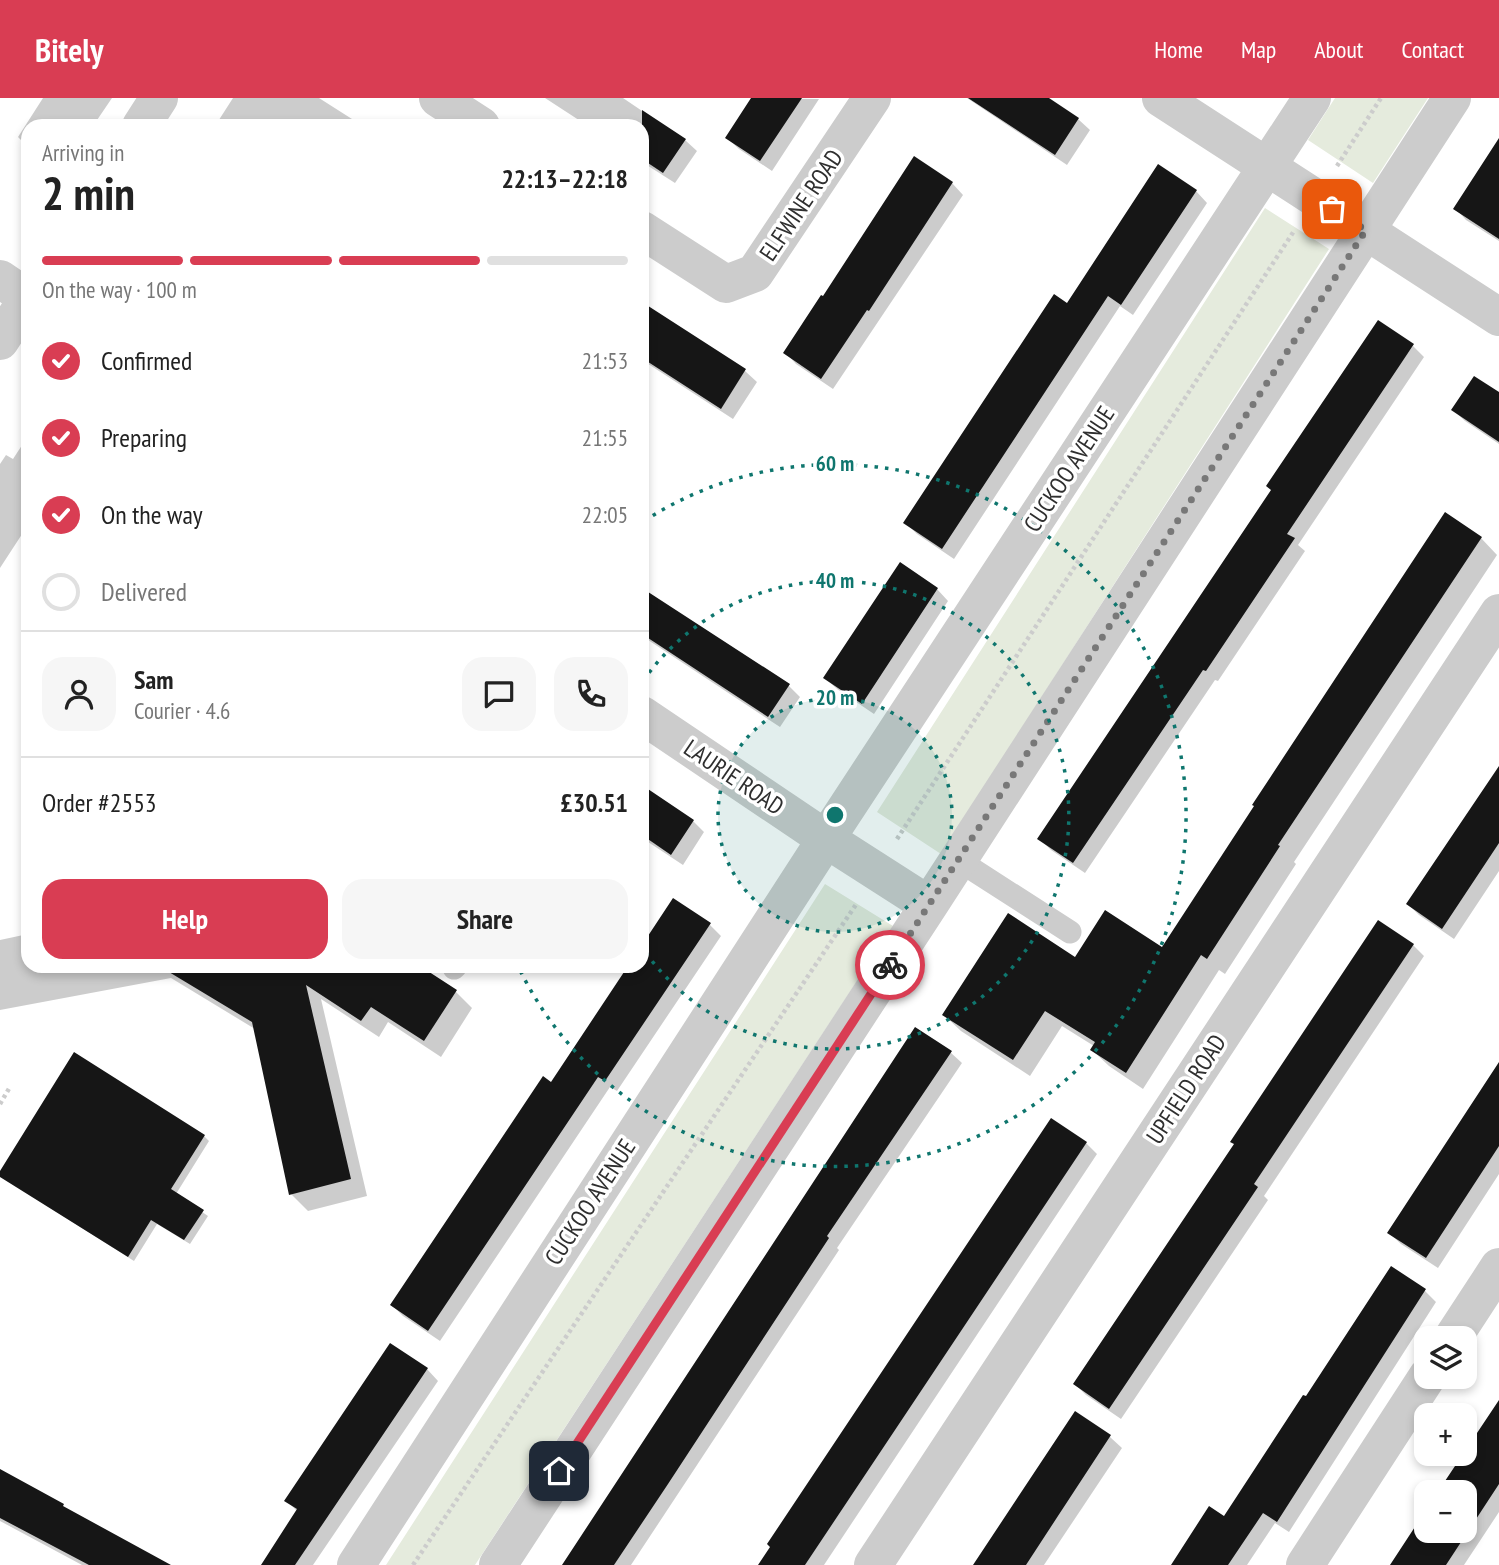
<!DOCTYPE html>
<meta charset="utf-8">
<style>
body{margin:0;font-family:"PT Sans Narrow",sans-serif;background:#f6f6f6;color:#222;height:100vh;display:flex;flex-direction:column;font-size:26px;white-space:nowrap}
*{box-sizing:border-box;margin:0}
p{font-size:23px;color:#767676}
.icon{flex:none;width:38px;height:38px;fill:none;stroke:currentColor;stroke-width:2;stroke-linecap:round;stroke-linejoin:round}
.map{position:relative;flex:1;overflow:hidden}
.side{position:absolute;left:21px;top:21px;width:628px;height:854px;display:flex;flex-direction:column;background:#fff;border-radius:21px;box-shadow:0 4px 10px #0003}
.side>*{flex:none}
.fabs{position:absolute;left:1414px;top:1228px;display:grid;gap:14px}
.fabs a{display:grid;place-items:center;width:63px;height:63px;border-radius:14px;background:#fff;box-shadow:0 4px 10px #0003;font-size:35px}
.pin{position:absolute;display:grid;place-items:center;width:60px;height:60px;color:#fff;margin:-30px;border-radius:14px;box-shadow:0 4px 10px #0006}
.courier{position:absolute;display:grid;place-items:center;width:70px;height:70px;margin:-35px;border:5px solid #d93d53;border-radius:50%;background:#fff;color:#222;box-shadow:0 2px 9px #0007}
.headline em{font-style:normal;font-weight:800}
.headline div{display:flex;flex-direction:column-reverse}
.headline{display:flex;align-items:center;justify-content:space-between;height:119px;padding:0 21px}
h1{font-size:46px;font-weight:800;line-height:52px}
.bar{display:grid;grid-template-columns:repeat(4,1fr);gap:10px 7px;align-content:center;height:84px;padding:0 21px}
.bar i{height:9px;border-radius:5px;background:#e0e0e0}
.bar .active{background:#d93d53}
.bar p{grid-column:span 4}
.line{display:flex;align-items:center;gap:18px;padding:0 21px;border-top:2px solid #e0e0e0}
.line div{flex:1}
.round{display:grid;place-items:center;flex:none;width:74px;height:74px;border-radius:21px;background:#f6f6f6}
ol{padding:0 21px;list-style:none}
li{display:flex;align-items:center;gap:21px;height:77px}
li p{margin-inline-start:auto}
li .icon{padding:7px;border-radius:50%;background:#d93d53;color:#fff;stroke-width:4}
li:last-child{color:#767676}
li i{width:38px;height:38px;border:4px solid #e0e0e0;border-radius:50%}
.button{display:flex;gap:14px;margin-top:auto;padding:14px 21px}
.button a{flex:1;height:80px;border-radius:21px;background:#d93d53;color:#fff;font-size:28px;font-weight:800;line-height:80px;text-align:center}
.button a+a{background:#f6f6f6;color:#222}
header{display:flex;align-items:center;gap:42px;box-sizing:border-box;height:98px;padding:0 35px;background:#d93d53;color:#fff}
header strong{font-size:33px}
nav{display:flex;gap:38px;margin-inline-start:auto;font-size:24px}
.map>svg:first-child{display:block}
</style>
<header>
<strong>Bitely</strong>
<nav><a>Home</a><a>Map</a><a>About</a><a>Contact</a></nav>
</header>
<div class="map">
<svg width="1499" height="1467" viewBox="0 0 1499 1467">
<rect width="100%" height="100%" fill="#fff"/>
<path fill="#e5ebdd" d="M1335,0H1428L1373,85L1308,42Z
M1265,110L1329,151L941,756L877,714Z
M825,786L893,828L475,1467H386Z"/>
<path fill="#0003" d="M43,0H112L93,28H28V49L18,39Z
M233,0H319L363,28H215Z
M545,0H623L685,42L697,53L675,85L642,64V28H588Z
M753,0L819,1L772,73L739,51L727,40Z
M967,0H1045L1078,21L1090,32L1067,67Z
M1499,45V143L1466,122L1455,110Z
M915,61L952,85L963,97L833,291L796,266L785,254L823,201Z
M1196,93L1207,105L1133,217L1120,208L954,461L917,436L906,425Z
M642,207L745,273L757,284L733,321L642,262Z
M1413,248L1424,259L1298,447L1305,453L1218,583L1215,582L1085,775L1051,752L1039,740Z
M1499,296V346L1465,323L1453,312Z
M26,341L28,427L0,470V366L6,357L13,361Z
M1481,440L1497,457L1294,764L1296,766L1225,876L1219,872L1143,991L1109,968L1092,952L1094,948L1062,928L1030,978L961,933L944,917L1075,862L1163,852Z
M642,491L788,587L800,599L780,629L642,538Z
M937,491L948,503L874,616L837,591L825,580Z
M1499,670V773L1454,841L1419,817L1408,806Z
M642,689L693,723L704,734L683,767L642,740Z
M710,827L721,838L617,993L610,989L440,1243L403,1218L392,1207L551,986L630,868H642Z
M28,836V868H417L455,893L472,910L441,959L388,924L379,939L321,901L367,1098L308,1113L291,1096L255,931L171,880L0,912V842Z
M1413,847L1424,858L1264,1098L1268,1102L1121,1321L1086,1297L1075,1286Z
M915,931L950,954L962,965L837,1150L839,1152L631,1467H564Z
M1499,966V1076L1438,1170L1401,1146L1389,1135Z
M204,1038L209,1043L176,1096L208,1118L190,1146L157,1126L134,1163L0,1078V1076Z
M1086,1045L1097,1056L824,1467H760Z
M1391,1171L1425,1193L1436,1204L1289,1434L1275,1425L1247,1467H1173L1225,1421L1307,1301Z
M427,1271L438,1283L313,1467H263L298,1414L287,1403Z
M1499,1304V1414L1464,1467H1392L1426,1414V1433H1465V1395Z
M1075,1315L1110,1339L1122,1350L1044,1467H975Z
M0,1374L155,1467H82L0,1423Z"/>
<path fill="#161616" d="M751,0H802L760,63L725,40Z
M968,0H1049L1079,20L1055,57Z
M642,12L686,41L663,75L642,61Z
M1499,40V141L1453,111Z
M914,58L953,84L869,213L867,212L821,281L783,255L821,197L823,198Z
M1158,66L1197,92L1121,207L1108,198L942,451L903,425L1054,196L1067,205Z
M642,204L746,271L721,311L642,260Z
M1378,222L1414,246L1287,436L1295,440L1206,573L1203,572L1073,765L1037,741L1271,392L1266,388Z
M1474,278L1499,294V344L1451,312Z
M1445,414L1482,439L1278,747L1280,748L1207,861L1201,857L1126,975L1090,952L1095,944L1045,913L1013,962L942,917L1008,815L1075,859L1105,812L1162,849L1254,708L1252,707Z
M900,464L938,490L862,606L823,580Z
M642,490L790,586L768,619L642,536Z
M1499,668V745L1442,831L1406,806Z
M642,687L694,722L671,757L642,737Z
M673,800L711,825L605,983L598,979L428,1233L390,1207L543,978L551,984L628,868H642V847Z
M1378,822L1414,846L1254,1086L1258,1089L1109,1311L1073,1286L1234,1046L1230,1044Z
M159,868H420L457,892L424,943L371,909L361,923L306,887L351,1081L289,1097L252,924Z
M915,929L952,953L827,1138L829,1140L668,1386L614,1467H562Z
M74,954L205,1037L171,1091L204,1112L184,1142L151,1122L128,1159L0,1079V1073Z
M1499,964V1048L1426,1160L1387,1135Z
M1051,1020L1087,1044L805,1467H758L770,1449L767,1446Z
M1391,1168L1426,1191L1277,1424L1263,1415L1228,1467H1171L1209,1408L1224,1418L1303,1297L1306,1298Z
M390,1245L428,1270L295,1467H261L297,1411L284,1403Z
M1499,1302V1386L1446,1467H1390L1426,1412V1433H1465V1395H1437Z
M1075,1313L1111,1337L1056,1421L1026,1467H973Z
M0,1371L64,1406L63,1408L171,1467H89L0,1420Z"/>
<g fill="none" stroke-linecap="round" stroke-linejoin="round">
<path stroke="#ccc" stroke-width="4.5" stroke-dasharray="3.5 3.5" stroke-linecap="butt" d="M1337,68L1381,0
M897,741L1294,133
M0,1006L10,989
M413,1467L857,805"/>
<path stroke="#ccc" stroke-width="23" d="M958,762L1070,834
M454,870L456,868"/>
<path stroke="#ccc" stroke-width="38" d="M438,0L481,28
M1161,0L1499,219
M141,28L159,0
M642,132L726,186L755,175L872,0
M0,181L28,200
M0,243L28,200
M642,617L826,741L929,807
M1452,1241L1499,1169
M356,1467L826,741L1312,0
M498,1467L929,807L1452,0
M873,1467L1499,515
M1305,1467L1427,1279"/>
</g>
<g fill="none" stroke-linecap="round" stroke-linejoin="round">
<path stroke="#787878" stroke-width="7" stroke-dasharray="0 12.6" d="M890,867L1366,132L1332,111"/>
<path stroke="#d93d53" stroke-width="9" d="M559,1373L890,867"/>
</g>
<circle cx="835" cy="717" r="117" fill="#0f766e" fill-opacity=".12"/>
<g fill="none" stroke="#0f766e" stroke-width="3.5" stroke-dasharray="3.5 7">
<circle cx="835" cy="717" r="117"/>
<path d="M643 583A234 234 0 1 1 643 851"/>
<path d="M644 423A351 351 0 1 1 518 868"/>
</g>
<g text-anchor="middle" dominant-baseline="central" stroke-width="7" stroke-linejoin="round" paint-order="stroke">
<g font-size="24" fill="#2f2f2f" stroke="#fff">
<text transform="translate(801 107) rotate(-56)">ELFWINE ROAD</text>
<text transform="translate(1069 371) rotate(-57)">CUCKOO AVENUE</text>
<text transform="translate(734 679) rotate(34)">LAURIE ROAD</text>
<text transform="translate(1186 991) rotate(-57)">UPFIELD ROAD</text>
<text transform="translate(590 1104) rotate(-57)">CUCKOO AVENUE</text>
</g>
</g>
<circle cx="835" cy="717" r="10" fill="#0f766e" stroke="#fff" stroke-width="3.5"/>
<g font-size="21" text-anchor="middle" font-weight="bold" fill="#0f766e" stroke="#fff" stroke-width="7" stroke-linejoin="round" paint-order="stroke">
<text x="835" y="373">60 m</text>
<text x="835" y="490">40 m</text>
<text x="835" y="607">20 m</text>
</g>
</svg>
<div class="fabs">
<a><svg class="icon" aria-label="layers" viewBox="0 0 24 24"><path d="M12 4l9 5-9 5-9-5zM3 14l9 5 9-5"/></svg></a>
<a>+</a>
<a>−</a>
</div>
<div class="pin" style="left:1332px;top:111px;background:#ea580c"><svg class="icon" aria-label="bag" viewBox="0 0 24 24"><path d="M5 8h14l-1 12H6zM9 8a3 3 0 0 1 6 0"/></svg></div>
<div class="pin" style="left:559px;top:1373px;background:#1f2937"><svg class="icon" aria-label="home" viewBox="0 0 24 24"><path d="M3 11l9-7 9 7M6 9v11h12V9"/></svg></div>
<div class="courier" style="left:890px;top:867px"><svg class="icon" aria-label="bike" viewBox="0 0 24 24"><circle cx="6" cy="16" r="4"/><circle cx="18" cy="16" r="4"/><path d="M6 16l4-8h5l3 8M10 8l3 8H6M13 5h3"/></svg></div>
<section class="side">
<div class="headline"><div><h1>2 min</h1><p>Arriving in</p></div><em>22:13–22:18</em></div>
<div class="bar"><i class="active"></i><i class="active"></i><i class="active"></i><i></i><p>On the way · 100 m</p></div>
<ol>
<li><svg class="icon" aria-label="check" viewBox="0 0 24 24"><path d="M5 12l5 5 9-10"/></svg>Confirmed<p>21:53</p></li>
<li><svg class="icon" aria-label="check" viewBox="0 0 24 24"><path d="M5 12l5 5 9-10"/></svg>Preparing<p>21:55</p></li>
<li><svg class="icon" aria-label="check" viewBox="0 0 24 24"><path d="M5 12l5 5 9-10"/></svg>On the way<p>22:05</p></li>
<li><i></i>Delivered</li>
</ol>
<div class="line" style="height:126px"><a class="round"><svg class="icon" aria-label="person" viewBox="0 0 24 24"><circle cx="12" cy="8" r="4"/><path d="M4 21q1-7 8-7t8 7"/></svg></a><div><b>Sam</b><p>Courier · 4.6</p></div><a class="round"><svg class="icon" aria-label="chat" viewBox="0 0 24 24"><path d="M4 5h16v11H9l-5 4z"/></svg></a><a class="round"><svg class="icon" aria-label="phone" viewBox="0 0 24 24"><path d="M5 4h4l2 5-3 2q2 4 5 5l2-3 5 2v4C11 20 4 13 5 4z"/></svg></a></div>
<div class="line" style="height:91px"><div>Order #2553</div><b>£30.51</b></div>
<div class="button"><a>Help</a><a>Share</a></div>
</section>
</div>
